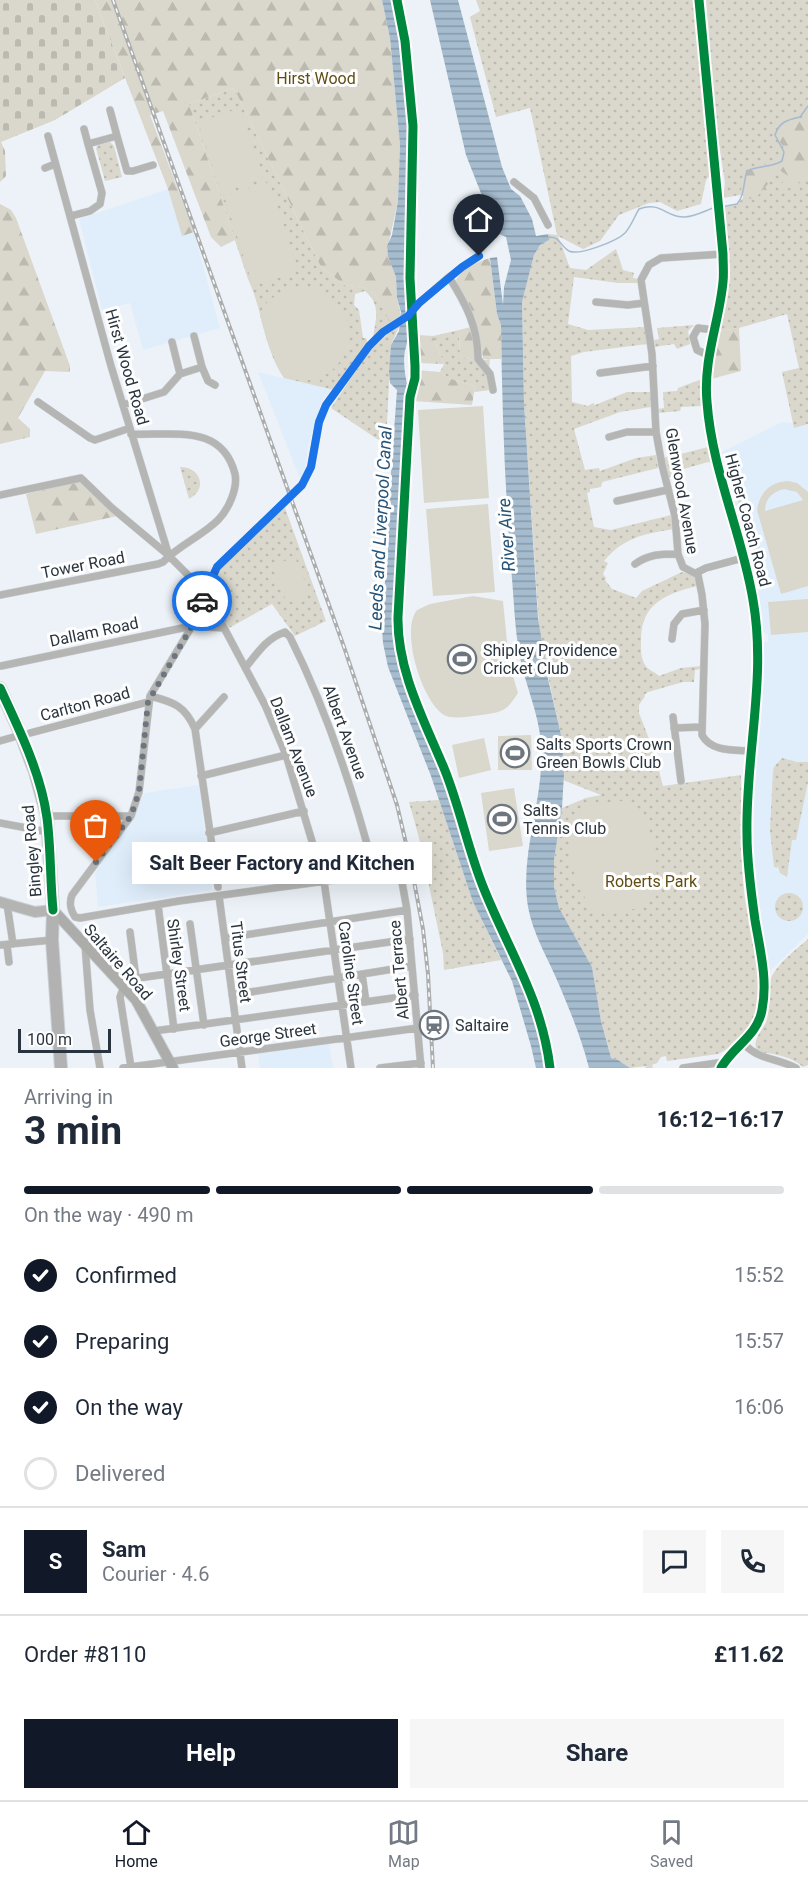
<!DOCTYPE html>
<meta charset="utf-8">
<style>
body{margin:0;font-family:Roboto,sans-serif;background:#f6f6f7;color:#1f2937;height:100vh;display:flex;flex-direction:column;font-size:22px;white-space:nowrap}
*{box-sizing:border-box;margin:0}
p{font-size:20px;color:#747a83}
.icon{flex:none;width:33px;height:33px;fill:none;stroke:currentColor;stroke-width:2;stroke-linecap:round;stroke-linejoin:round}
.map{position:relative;height:1068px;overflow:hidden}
.details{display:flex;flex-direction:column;background:#fff;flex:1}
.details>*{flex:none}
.scale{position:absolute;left:18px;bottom:15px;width:93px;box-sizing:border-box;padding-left:6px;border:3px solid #29343e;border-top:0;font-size:16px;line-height:21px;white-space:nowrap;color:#29343e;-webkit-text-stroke:4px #fefefe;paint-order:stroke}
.pin{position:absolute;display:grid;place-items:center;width:51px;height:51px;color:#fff;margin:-62px -26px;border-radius:50% 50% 50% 0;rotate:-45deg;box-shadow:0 0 6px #0007}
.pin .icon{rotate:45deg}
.courier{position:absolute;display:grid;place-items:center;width:60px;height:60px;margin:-30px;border:4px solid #1a73e8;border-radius:50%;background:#fff;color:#222;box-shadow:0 2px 8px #0007}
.bubble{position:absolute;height:42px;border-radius:0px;background:#fff;box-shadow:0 6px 24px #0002;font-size:20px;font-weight:700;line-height:42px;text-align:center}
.headline em{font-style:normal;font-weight:700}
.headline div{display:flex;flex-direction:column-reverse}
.headline{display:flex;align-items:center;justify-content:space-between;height:102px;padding:0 24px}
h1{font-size:39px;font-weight:700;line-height:45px}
.bar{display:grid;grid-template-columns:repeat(4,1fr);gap:9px 6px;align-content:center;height:72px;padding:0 24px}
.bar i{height:8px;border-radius:4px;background:#e0e1e3}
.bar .on{background:#111827}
.bar p{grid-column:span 4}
.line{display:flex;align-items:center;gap:15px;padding:0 24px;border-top:2px solid #e0e1e3}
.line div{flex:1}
.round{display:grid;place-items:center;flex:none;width:63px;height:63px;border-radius:0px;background:#f6f6f7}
ol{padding:0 24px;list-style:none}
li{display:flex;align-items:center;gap:18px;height:66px}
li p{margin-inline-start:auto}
li .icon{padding:6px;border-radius:50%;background:#111827;color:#fff;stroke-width:4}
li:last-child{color:#747a83}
li i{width:33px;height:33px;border:3px solid #e0e1e3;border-radius:50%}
.action{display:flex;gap:12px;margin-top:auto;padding:12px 24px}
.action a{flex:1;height:69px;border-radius:0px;background:#111827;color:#fff;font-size:24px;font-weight:700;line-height:69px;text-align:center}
.action a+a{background:#f6f6f7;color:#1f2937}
.tab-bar{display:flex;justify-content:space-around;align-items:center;height:84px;border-top:2px solid #e0e1e3;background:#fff;font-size:16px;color:#747a83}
.tab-bar a{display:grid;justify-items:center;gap:3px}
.tab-bar .on{color:#111827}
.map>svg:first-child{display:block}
</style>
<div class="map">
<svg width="808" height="1068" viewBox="0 0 808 1068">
<defs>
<pattern id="green-dots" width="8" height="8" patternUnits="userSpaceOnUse" patternTransform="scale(1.5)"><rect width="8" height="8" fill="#dad7cc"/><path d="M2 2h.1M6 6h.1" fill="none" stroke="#bbb9b0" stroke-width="1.8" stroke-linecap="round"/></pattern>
<pattern id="forest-firs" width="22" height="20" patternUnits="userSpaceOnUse" patternTransform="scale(1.5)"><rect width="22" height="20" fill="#dad7cc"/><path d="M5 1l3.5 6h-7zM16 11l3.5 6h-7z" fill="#bbb9b0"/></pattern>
<pattern id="cemetery-stones" width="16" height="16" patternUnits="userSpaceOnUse" patternTransform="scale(1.5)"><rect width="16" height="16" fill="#dad7cc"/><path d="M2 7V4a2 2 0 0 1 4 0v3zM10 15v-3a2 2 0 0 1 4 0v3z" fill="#bbb9b0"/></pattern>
<pattern id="water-rules" width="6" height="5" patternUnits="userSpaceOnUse" patternTransform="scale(1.5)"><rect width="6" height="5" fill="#a5bbce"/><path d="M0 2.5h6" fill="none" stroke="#8699a9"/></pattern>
</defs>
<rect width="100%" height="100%" fill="#ecf2f7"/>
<path fill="#e0eefb" d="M168,189L182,236L194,232L220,328L143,350L130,303L102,310L79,219Z
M258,372L334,390L323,398L309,442L305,469L300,479Z
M782,422L808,425V934L769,972L756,889L751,833L764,643L768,641V635L763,632L761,610L752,566L720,453Z
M199,785L212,890L98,907L95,873L131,821L144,793Z
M329,1043L333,1068H260L258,1053Z"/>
<path fill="url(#green-dots)" d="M476,0H695L712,173L706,180L701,204L677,211L660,202L649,203L619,215L600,241L583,249L558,236L570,268L586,270L616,249L623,270L634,273L633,278L638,279L637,283H618L574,277L568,324L588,330L645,327L647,344L584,352L571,356L572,402L588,406L593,403L595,405L627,392H651V407L620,412L574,429L585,470L599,468L600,471L636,458L656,455L658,468L602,482L601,487L590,489V492L587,493L594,527L611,530L671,515L674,529C644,534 624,537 604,561L608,563L603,574L606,578L605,580L612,589L636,598L642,591L682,572L695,576L697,586C666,594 642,603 641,638C641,649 640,656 645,665C648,670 655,672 659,676L681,668L701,666V669L695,670L694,682H683L648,692L644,695L645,696L639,705V713L656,757L662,783L663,786L741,775C742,814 740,853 744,891C748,928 767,978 755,1015C749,1033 735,1046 718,1054L667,1061L666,1056L661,1057L657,1063L652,1065L653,1068H645L647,1066L630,1068L618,1060L611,1058L601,1021L592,967L559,908L554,887V860L562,808L586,798L601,795L563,780L562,739L540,640L524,404L522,302L534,255L540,245L549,240L548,234L557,235L530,108L496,117L470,17L480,11Z
M706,0H808V99L805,110L808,106V424L794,428L782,372L799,368L787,314L739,328L718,331L730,273L724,209L725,207L736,205L743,198V184L740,195L723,198L725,183L717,131Z
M234,88L321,267L346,286C372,283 381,299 389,320L393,323L373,337C376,319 381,304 365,291L355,294L354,305L359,310L363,338H366L368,344L334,390L284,378C264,349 263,311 248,279L189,104Z
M110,142L114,146L122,177L105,181L96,148L98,145Z
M401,322L391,345L386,442L377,439L331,408L370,350Z
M694,325L688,331L690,344L677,349L674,344L655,347L654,340L659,339L657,328Z
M459,330L460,356L477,361L490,359L488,378L491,390L474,392L475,386L448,378L440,372L444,364L433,336Z
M702,379V406L681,407L680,411L658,413V409L664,408L663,392L677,391L678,388Z
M674,442L677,455L708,447L712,463L708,462L680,470L681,474L669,477L664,458L669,456L667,444Z
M180,467C201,467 208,489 189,499Z
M285,508L326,621L295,636L272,604L229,628L208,593L219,570Z
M782,758L797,762H808V782L796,840H792L787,877L780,873L778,866L777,868L774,867L770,830L773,771L774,767Z
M439,800L473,902L501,960L444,970L443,953L419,838L409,802Z
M775 907a14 14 0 1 1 28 0a14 14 0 1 1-28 0Z
M808,939V1065L803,1067C795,1059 783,1056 773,1054C769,1053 762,1053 759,1051C749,1044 763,1029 766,1022C771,1008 767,985 772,976C780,961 796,950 808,939Z"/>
<path fill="url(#forest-firs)" d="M95,0H382L390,38L400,145L398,201L387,250L396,277L397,298L401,317L393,323L389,321C381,299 372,283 346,286L321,267L234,88L189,104L235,240L221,247L211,237L163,111L150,115L194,232L182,236L168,189Z
M808,99V179L781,192L778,188L788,176L780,170L754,200L740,195L745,173L755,165L772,164L780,161L786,152L776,135L781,119L790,115L802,119Z
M0,204L11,210L16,218L70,366V372L45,371L18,418L30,429V437L0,444Z
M490,258L497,314L501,325V359H483C481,329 466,308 456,280C463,268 477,262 490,258Z
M471,327L477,361L460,356L459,330Z
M739,328L741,371L711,379L718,331Z
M418,335L433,336L444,364L417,363Z
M417,370L440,372L448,378L475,386L472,405L413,401Z
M81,481L117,516L36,534L26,494Z"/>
<path fill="url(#cemetery-stones)" d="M0,0H95L125,78L55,120L1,142L5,151L6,176L0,182Z"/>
<path fill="#dad7cc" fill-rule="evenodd" d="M240,108L263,178L221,192L198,122Z
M269,182L298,271L253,286L224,196Z
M294,287C319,286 339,297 347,322C349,329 351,337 348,345C340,375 303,394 281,368C269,354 265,332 260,316C263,300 280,292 294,287Z
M483,406L489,498L424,503L418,410Z
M738,472L764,562L757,564L730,474Z
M788,481L797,483L808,492V586L781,594L757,510C760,492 770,482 788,481ZM784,489L797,492L803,500L765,511C765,499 772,492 784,489Z
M488,504L495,592L433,596L426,509Z
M295,557L310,594L287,603L272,566Z
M473,596L503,601L509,663L518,693C506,712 502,712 481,715C470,716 454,720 444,715C422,702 400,631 417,610L430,604Z
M808,599V632L771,635L768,602Z
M531,735L532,770H498V736Z
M484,738L491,770L459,778L452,745Z
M514,788L523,846L489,851L481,793Z
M623,801C627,803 633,804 636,807C652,821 665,882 650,899C637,914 611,912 593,910C575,887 553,827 586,808C597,802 611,802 623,801Z"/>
<path fill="url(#water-rules)" d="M382,0H395C406,47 411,97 412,145C413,196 408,246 409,296L407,319L410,323C412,335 408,337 406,347C402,359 405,376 408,388L396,617L401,664L455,805L480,883L526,984L539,1021L548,1068H536L531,1046L512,981L473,902L431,776L388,667L383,643L381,616L388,556V513L397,390L390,383L389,372L391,345L399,331L401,312L397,298L396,277L388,256L387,246L392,235L398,201L400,145L390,38Z
M430,0H458L502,167L511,189L520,196L532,219L536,236L548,234L549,240L540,245L534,255L522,302L524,404L538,618L548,679L562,739L564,774L562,808L554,860V887L559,908L592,967L601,1021L611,1058L618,1060L630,1068H589C582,1040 571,1013 560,987C549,960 533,935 528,907C519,852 545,799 541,744C539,712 524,683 519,652C515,628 514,603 512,579C505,494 502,410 501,325L497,314L490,258L497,257L503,305L504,287L511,260L506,237L499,234H493L484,201L466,155Z"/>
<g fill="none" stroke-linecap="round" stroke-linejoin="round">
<path stroke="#a5bbce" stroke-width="1.5" d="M721,207L737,204C745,195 743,183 747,171C759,165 771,168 782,161L784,152L775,135C779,122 787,120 800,117L808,106
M547,238C559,234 560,246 569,251C579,256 617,241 625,233C632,225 634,217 639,209C661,201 665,217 684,217C695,217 706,210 716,207"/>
<g stroke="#cad0d5" stroke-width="8">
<path id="street" d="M699,0L723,254C723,263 724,273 723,282C719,323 703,359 707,402C712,471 742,533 753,600C767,678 745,757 747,835C747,863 751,892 755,920C760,950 768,980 762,1010C757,1037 733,1046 721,1068
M84,129L88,144
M48,136L111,366L169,556L205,592L265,705L286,755L324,881L351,1068
M117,136L127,171H133L153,165
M45,168L55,164
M514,182L534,198L548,225
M71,216L90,211L100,204L102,193L88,144L117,136L110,110
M723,254L661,258L649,265L641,280L652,354L656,432L662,465L675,516L678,554L683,567L698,575L702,595L705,624L702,735C711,752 734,750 751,751
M449,277C466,304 478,327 478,359L490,374L493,390
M596,302L628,305L644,303
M172,342L180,374
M708,355L697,350L693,337L698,328L714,330
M202,367L208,381L215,385
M600,373L653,366
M38,402L90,438L95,440L130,428
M123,405L164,392L180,374L202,367L194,336
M609,437L627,432H656
M302,485L311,467L319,422L326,405L369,346L383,332L408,316L419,303L449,277L479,256
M0,495L81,478L112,508L167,554
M617,501L667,490
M635,564C649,554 661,554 678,554
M696,573L706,568L743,558
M0,595L158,564L163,562C179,545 202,536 218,520C228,510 238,489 235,474C222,423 173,436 131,434
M672,639L674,624L682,614L704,610
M1,666L192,626L224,628
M246,667C258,652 267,638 285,632L290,637C328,713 354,792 375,874
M150,696C174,702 185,706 195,729L218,887
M673,717L681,781
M674,728L701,727
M195,729L224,697
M30,733L148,702
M0,741L21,735
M201,776L286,755
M47,816H131L139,792L150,696L192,626L206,588L217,567L276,511
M131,816L72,895C69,903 70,909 75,917L80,918L179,901L400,871L407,910L421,1068
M0,823L48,832
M209,833L304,811
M219,896L242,1068
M7,904L13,944
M158,905L174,1029
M190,924L204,1025
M130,932L136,978
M225,938L407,910
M0,945L52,940
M7,945L9,962
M85,945L90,1010L100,1068
M362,974L366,1002
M118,981L410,939
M124,986L120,997L131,1067
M232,995L412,966
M154,1031L415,995
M744,1044C759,1060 777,1058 796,1068
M123,1068L418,1028
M380,1068L421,1063
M683,1068L724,1062"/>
</g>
<g stroke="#cad0d5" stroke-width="12">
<path id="secondary" d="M0,902L35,912L53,910"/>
</g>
<g stroke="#cad0d5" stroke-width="12">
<path id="primary" d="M53,910L136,1000L173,1068"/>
</g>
<g stroke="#cad0d5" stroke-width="14">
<path id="highway" d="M0,688L21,735L35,772L47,816L53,910L52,940L61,1068"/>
</g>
<use href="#street" stroke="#b5b5b3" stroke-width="7"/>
<use href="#secondary" stroke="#b4b5b3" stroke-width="10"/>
<use href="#primary" stroke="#acadab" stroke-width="10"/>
<use href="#highway" stroke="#b1b2b1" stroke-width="12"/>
<g stroke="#abadae" stroke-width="4">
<path id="rail" d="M113,0L344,647L397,805L411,865L423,929L428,974L433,1068"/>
</g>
<use href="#rail" stroke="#fefefe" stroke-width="1.5" stroke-dasharray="4.5" stroke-linecap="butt"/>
<g stroke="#cad0d5" stroke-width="8" stroke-linecap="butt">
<path id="street-bridge" d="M276,511L302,485"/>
</g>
<use href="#street-bridge" stroke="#b5b5b3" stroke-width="7"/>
<g stroke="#fefefe" stroke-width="13">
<path id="cycleway" d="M397,0L405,41L413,126L410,278L415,366V378L410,397L398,617C397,670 424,720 444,768C460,807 468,850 484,889C509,951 542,1000 550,1068
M699,0L723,254C723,263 724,273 723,282C719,323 703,359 707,402C712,471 742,533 753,600C767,678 745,757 747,835C747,863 751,892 755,920C760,950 768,980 762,1010C757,1037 733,1046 721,1068
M0,688C19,729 41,773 47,818C51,849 50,880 53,910"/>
</g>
<use href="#cycleway" stroke="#00873e" stroke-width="9"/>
</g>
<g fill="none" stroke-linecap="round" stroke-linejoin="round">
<path stroke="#6d767f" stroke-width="6" stroke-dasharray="0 10.8" d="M96,862L131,816L139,792L148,702L192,626L202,601"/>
<path stroke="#1a73e8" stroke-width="8" d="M202,601L217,567L302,485L311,467L319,422L326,405L369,346L383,332L408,316L419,303L462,267L479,256"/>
</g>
<defs>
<g id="stadium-ring" transform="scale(1.5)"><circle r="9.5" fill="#fefefe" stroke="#6d767f" stroke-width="1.5"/><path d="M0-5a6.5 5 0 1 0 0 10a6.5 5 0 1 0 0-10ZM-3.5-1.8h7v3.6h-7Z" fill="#6d767f"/></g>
<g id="station-ring" transform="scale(1.5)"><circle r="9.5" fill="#fefefe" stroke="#6d767f" stroke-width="1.5"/><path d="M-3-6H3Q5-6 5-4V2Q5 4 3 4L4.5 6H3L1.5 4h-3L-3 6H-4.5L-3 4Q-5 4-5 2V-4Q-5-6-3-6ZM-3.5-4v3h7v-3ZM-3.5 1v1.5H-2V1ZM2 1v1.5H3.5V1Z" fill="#6d767f"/></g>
</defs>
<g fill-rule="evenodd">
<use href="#stadium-ring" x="462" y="659"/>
<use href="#stadium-ring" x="515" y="753"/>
<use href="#stadium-ring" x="502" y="819"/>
<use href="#station-ring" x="434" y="1025"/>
</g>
<g text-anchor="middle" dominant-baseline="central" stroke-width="6" stroke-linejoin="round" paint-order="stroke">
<g font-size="16" fill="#614d12" stroke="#fefefe">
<text x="316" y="78">Hirst Wood</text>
<text x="651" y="881">Roberts Park</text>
</g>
<g font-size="16" fill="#29343e" stroke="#fefefe">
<text transform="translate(127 367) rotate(74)">Hirst Wood Road</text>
<text transform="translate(682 491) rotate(80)">Glenwood Avenue</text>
<text transform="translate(748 520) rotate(75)">Higher Coach Road</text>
<text transform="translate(83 565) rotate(-11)">Tower Road</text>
<text transform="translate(94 632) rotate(-12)">Dallam Road</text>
<text transform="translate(85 704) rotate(-15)">Carlton Road</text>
<text transform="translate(345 732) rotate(70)">Albert Avenue</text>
<text transform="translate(294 747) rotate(69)">Dallam Avenue</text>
<text transform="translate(32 851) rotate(-95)">Bingley Road</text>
<text transform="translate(118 962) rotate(49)">Saltaire Road</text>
<text transform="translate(241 962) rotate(83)">Titus Street</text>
<text transform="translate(179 965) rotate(82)">Shirley Street</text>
<text transform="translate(399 970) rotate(-95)">Albert Terrace</text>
<text transform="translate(351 973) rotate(82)">Caroline Street</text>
<text transform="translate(268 1035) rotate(-8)">George Street</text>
</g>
<g font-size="16" fill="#29343e" stroke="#fefefe" text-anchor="start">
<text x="483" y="650">Shipley Providence<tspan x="483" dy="18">Cricket Club</tspan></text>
<text x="536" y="744">Salts Sports Crown<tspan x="536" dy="18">Green Bowls Club</tspan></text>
<text x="523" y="810">Salts<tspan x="523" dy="18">Tennis Club</tspan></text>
<text x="455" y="1025">Saltaire</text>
</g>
<g font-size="18" font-style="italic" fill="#265478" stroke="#fefefe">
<text transform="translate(380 528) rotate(-87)">Leeds and Liverpool Canal</text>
<text transform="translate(506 535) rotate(-94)">River Aire</text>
</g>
</g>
</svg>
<div class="scale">100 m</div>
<div class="pin" style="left:96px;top:862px;background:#ea580c"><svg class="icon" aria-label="bag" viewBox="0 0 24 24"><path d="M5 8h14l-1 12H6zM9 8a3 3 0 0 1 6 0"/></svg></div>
<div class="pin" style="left:479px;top:256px;background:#1f2937"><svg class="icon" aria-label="home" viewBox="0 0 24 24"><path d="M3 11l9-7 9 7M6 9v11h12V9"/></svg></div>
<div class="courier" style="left:202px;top:601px"><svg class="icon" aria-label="car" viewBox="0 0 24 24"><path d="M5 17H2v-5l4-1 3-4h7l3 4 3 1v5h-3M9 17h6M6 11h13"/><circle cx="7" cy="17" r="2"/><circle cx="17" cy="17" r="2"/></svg></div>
<div class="bubble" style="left:132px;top:842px;width:300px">Salt Beer Factory and Kitchen</div>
</div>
<section class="details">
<div class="headline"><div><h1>3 min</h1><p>Arriving in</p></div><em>16:12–16:17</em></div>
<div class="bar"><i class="on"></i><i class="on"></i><i class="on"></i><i></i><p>On the way · 490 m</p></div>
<ol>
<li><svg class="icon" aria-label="check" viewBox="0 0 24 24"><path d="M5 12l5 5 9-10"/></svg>Confirmed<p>15:52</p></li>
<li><svg class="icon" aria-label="check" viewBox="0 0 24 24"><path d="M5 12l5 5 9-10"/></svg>Preparing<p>15:57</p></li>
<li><svg class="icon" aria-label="check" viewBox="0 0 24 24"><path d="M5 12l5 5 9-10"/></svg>On the way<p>16:06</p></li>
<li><i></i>Delivered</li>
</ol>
<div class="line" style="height:108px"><b class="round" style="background:#111827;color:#fff">S</b><div><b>Sam</b><p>Courier · 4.6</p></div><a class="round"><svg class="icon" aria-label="chat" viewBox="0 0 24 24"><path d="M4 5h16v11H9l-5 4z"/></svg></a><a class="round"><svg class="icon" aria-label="phone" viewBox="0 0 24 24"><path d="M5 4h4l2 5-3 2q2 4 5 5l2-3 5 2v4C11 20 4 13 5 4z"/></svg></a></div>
<div class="line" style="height:78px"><div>Order #8110</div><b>£11.62</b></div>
<div class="action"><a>Help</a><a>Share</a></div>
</section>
<nav class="tab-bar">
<a class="on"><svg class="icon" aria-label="home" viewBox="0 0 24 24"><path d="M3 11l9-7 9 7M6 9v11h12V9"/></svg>Home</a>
<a><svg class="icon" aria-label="map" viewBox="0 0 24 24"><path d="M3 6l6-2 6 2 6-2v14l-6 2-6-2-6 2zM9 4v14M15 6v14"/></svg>Map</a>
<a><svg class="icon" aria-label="saved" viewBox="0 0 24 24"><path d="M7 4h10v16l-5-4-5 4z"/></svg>Saved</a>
</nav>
